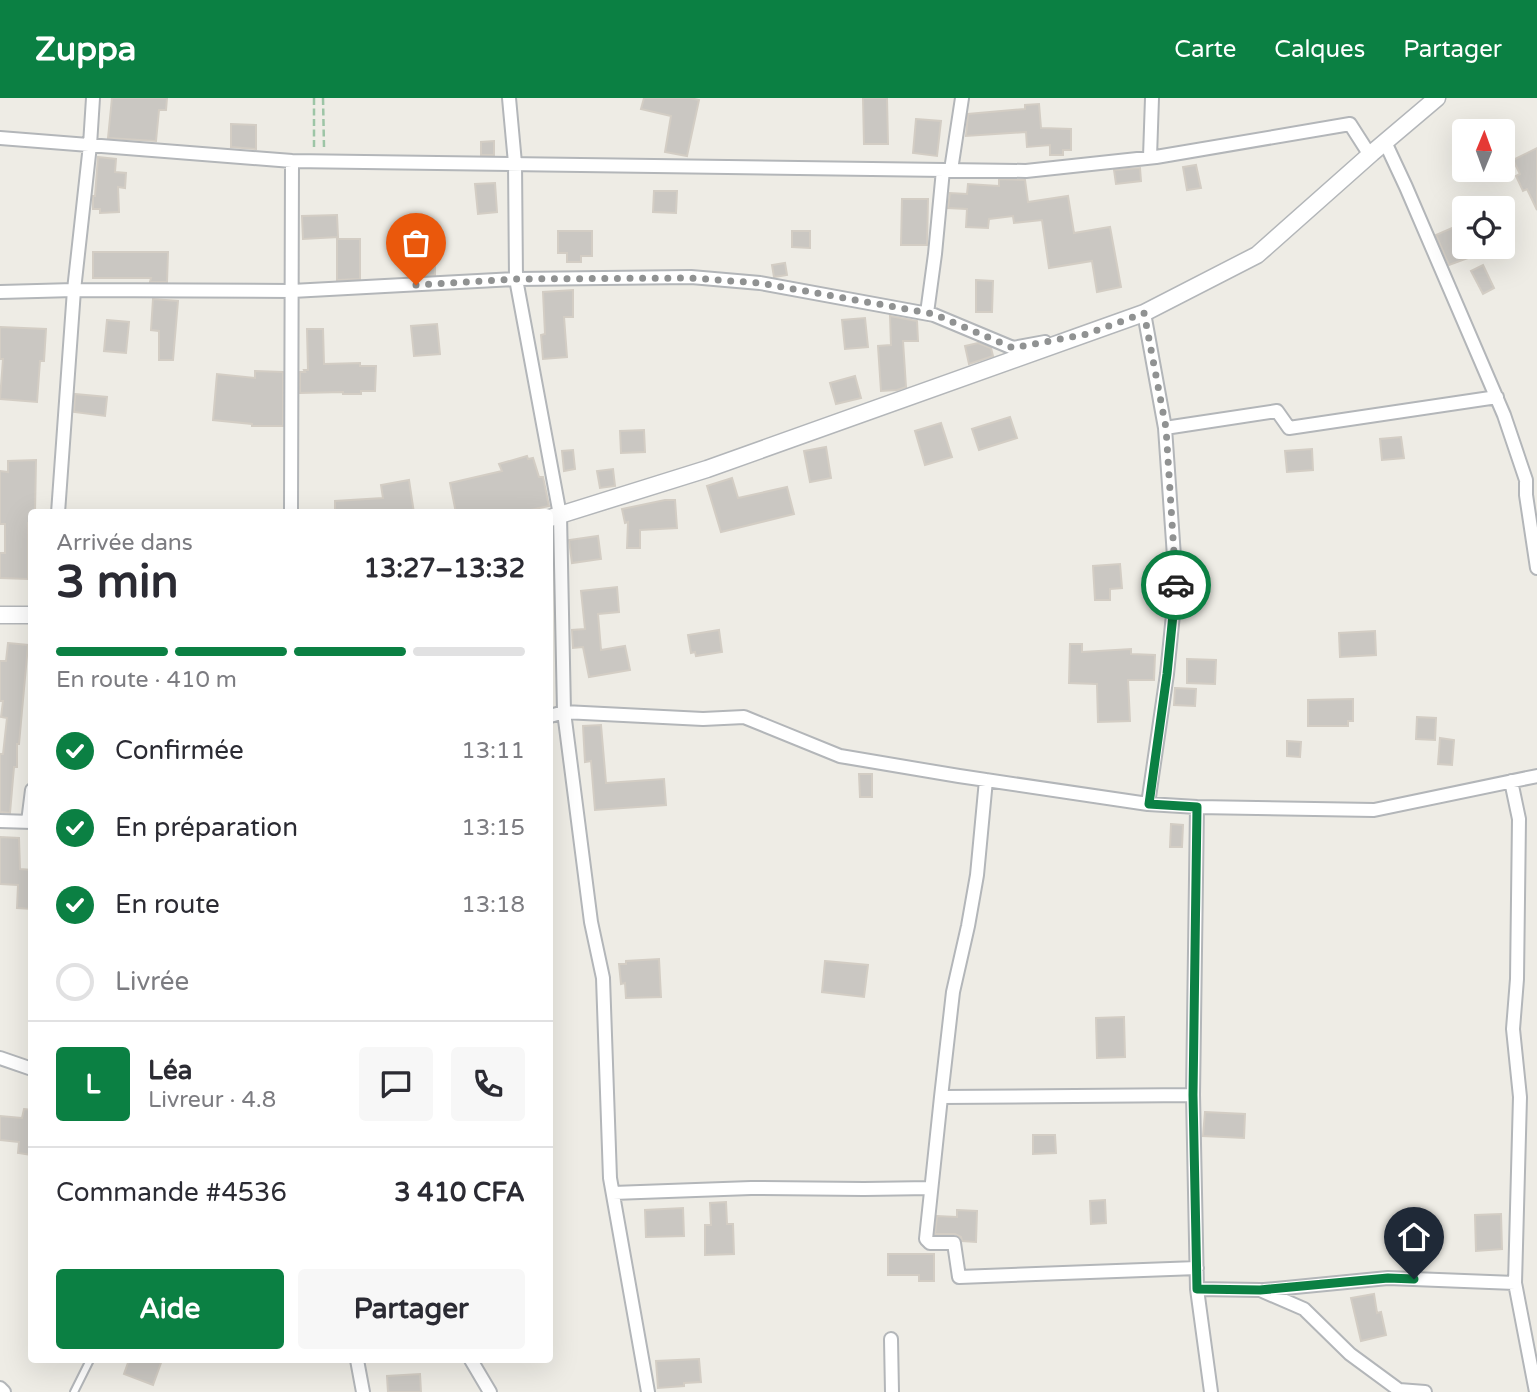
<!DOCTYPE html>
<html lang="fr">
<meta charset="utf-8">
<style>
body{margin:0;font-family:"Varela Round",sans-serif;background:#f7f7f7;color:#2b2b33;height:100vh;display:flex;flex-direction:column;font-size:26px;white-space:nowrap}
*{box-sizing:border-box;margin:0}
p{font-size:23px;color:#7c7c81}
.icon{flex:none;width:38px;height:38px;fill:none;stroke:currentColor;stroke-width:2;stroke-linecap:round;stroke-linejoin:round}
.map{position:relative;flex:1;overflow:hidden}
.drawer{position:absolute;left:28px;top:411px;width:525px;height:854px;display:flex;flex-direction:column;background:#fff;border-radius:7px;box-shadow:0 7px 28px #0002}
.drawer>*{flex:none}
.needle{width:46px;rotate:1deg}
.fabs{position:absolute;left:1452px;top:21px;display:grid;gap:14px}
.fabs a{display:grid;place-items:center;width:63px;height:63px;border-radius:7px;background:#fff;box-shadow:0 7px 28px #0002;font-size:35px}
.pin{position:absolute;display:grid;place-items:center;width:60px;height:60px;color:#fff;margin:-72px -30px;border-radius:50% 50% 50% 0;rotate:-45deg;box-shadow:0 0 7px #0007}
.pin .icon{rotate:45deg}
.courier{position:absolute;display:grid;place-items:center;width:70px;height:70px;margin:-35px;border:5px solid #0b8043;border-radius:50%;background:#fff;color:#222;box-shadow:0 2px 9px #0007}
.summary em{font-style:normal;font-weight:700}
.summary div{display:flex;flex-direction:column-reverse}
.summary{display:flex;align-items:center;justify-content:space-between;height:119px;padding:0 28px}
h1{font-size:46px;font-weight:700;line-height:52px}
.bar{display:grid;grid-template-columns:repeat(4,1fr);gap:10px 7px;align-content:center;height:84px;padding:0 28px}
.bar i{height:9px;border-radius:5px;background:#e1e1e2}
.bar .on{background:#0b8043}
.bar p{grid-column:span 4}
.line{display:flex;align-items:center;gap:18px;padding:0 28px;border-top:2px solid #e1e1e2}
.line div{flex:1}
.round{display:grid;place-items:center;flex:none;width:74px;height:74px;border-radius:7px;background:#f7f7f7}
ol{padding:0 28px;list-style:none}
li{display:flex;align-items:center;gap:21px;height:77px}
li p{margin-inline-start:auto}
li .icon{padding:7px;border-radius:50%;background:#0b8043;color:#fff;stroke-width:4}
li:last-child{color:#7c7c81}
li i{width:38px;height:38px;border:4px solid #e1e1e2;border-radius:50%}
.button{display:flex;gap:14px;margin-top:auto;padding:14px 28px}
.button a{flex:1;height:80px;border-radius:7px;background:#0b8043;color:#fff;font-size:28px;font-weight:700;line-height:80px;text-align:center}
.button a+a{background:#f7f7f7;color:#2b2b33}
header{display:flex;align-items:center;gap:42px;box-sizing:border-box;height:98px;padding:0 35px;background:#0b8043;color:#fff}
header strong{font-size:33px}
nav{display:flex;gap:38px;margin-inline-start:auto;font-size:24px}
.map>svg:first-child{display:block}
</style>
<header>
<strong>Zuppa</strong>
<nav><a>Carte</a><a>Calques</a><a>Partager</a></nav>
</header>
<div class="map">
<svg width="1537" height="1294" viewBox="0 0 1537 1294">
<rect width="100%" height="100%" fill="#eeece5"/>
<path fill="#cac7c2" stroke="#d3cdc4" stroke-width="2" d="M112,0H167L166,12H159L156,43L108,40Z
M644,0H690L699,2L687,58L665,54L671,18L641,11Z
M863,0H887L888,46H864Z
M1039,6L1041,30L1071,31V52H1063V57H1050V47L1027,49L1026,34L966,38L968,16L1025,11V7Z
M916,21L941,23L937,58L913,55Z
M231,26L256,27V51L231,49Z
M494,43V57H481V44Z
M1537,50V112L1527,91L1523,93L1516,78L1520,76L1513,62Z
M98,59L116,61L115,74L126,75L125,90L118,89L119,114L100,115V111H93V98H95Z
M1196,67L1201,90L1187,92L1183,69Z
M1140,70L1141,83L1116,86L1114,72Z
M999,81L1025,82L1028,104L1068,98L1074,135L1110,129L1121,189L1097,194L1092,163L1049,170L1042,122L1014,125L1013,118L989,121L988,130L966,129L967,111L948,110L950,95L967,96L968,86L999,88Z
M495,85L497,114L478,116L475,86Z
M654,93H677L676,115L653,114Z
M902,101H928L927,147H901Z
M337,117L338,139L303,141L302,118Z
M1461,126L1465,136V149L1495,150L1449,167L1436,137Z
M558,133H592V158H581V164H567V155H558Z
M792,133H810V150L792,149Z
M337,141H360V181L337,182Z
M412,141H435V177L411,178Z
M93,154H168L167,184H150L151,180H93Z
M785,165L787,177L774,179L772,167Z
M1483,167L1494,190L1483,196L1471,173Z
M976,182L993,183L992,214H976Z
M573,192V219H564L567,259L543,261L541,237L545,236L543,194Z
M153,201L178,203L173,262H159V233L151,232Z
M890,218L917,223L918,243H903L906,289L897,292L881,293L878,248L891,247Z
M865,220L868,249L845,251L842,222Z
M107,222L129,224L126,255L104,253Z
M437,226L440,256L414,258L411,228Z
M0,229L46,231L44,263H40L37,304L0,301L3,261H0Z
M307,231H323L324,266L360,265V268H376L375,293H361V296H343V294L300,295V274H305L304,272H308Z
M978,245L991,250L993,258L969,266L965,248Z
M255,273L283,274V328H252V326L213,322L217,276L255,280Z
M855,278L861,300L836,306L830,285Z
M75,296L107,299L105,318L74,314Z
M1010,319L1017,340L979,352L972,331Z
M941,325L952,359L925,367L915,333Z
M644,332L645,354L621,355L620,333Z
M1401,339L1404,360L1382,362L1380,341Z
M826,349L831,380L810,384L804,353Z
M1312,351L1313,372L1287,374L1285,353Z
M573,352L575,371L564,373L562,353Z
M527,358L528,361L533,360L539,379H543L549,408L516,415H456L450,385L502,373L499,366Z
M36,362L35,415H32V425H28V481L0,480V455H5V426H0V373L8,374V363Z
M613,371L615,388L600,390L597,373Z
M732,380L738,400L787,389L794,416L721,434L707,388Z
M409,382L414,415H335V403L383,400L381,387Z
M665,402H675L677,430L640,432V450H627L628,424L625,425L622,411Z
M598,438L601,461L572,465L569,442Z
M1120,466L1122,490L1110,491V502H1095L1093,468Z
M617,489L619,514L598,516L601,552L625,548L630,572L589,579L583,549L573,550L572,532L585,531L581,493Z
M719,532L722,554L696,558L695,554L691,555L688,537Z
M1375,533L1376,557L1340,559L1339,535Z
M8,545L28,547L19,646H17V669H14L10,715L0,714V656H3L7,620L1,619L3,603H0V563H6Z
M1070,546H1082V554L1131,551V556L1155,557L1154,582H1128L1130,623L1098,624L1097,586L1069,585Z
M1187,561L1216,562L1215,586L1187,585Z
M1175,590L1196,591L1195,608L1174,607Z
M1353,601V623H1348V628H1308V602Z
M1417,619L1436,620L1435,642L1416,641Z
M601,627L606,685L664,681L666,707L595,712L591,663L585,664L583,628Z
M1440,640L1454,642L1452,667L1438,666Z
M1287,643L1301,644L1300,659L1287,658Z
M859,676H872V699H860Z
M1171,726L1183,727L1182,749H1170Z
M0,739L19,740L20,771L32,772V811L17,810L18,787L0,786Z
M659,861L661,899L626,900L625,885L621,886L619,866H626V863Z
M825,863L868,867L864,899L822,894Z
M1124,919L1125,959L1097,960L1096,920Z
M24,1011L32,1012V1057L18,1055L19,1044L0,1042V1018L22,1020Z
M1205,1014L1245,1016L1244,1040L1203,1038Z
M1033,1037H1055L1056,1055L1033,1056Z
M1105,1102L1106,1125L1091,1126L1090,1103Z
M726,1104L727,1126H733L734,1156L705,1157V1127H711L710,1105Z
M683,1110L684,1138L646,1139L645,1112Z
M957,1112L977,1113L976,1144L962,1143L961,1139L955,1136H935L937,1118L957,1119Z
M1501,1116L1502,1151L1476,1153L1475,1117Z
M888,1156H934V1183H919V1177H888Z
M1374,1196L1377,1215L1381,1214L1386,1237L1361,1243L1351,1200Z
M699,1261L701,1284L684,1285V1288L658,1290L656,1263Z
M129,1262H162L153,1287L124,1276Z
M420,1276L421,1294H388L387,1278Z"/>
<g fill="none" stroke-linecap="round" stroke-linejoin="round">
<g stroke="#b3b6b9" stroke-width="10">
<path id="service" d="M74,1294L90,1262"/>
</g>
<g stroke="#b3b6b9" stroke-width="16">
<path id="minor" d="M509,0L515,65L516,181L560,417L564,614L591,824L603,880L610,1080L648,1294
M0,40L292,63L1026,73L1156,59L1350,26L1366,51L1372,55
M1385,44L1406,89L1504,317L1526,382V397L1537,470
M1150,59L1152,0
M951,72L962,0
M0,194L74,192L292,193L516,181L691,179L760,185L934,217L1013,250L1045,244
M927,215L935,156L943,72
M1144,215L1165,330L1176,487L1167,576L1148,706
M1165,330L1277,313L1289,330L1497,299
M58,415L74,192L90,47L93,0
M291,415L292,63
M550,618L564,614L703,621L744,619L840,658L959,678L1148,706L1197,709L1374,712L1537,678
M986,682L977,777L968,828L953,894L941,999L926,1141L930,1145H954L959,1179L1197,1170
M1511,683L1519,721L1517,881L1513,931L1520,999L1515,1185L1536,1294
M1197,709L1193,997L1197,1191L1260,1192L1304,1211L1350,1256L1399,1292L1425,1294
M0,723L32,724
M28,724L32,692
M0,960L32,971
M941,999L1193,997
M613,1095L751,1090L864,1091L931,1090
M1197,1191L1211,1294
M1264,1192L1388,1180L1515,1185
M891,1241L892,1294
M357,1262L363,1294
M471,1262L490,1294
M0,1290L4,1294"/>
</g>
<g stroke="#b3b6b9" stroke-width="19">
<path id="tertiary" d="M550,420L707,371L1144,215L1257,157L1372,55L1437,0
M0,517H32"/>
</g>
<path stroke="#9dc5a6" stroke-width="2.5" stroke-dasharray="7 3.5" stroke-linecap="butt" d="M314,0V49
M323,0L324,49"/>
<use href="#service" stroke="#fff" stroke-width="6"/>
<use href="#minor" stroke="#fff" stroke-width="12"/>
<use href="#tertiary" stroke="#fff" stroke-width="16"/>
</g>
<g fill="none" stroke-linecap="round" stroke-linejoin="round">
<path stroke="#909292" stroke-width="7" stroke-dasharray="0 12.6" d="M416,187L516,181L691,180L760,185L934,216L1013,250L1087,236L1144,215L1166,330L1176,487"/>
<path stroke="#0b8043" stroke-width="9" d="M1176,487L1167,576L1149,706L1197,709L1193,997L1197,1191L1260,1192L1388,1180L1414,1181"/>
</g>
</svg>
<div class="fabs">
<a><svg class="needle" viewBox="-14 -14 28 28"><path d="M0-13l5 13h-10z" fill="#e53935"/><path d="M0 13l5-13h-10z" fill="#7c7c81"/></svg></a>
<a><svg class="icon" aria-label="locate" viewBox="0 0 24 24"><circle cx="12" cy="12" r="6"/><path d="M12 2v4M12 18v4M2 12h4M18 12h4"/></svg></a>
</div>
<div class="pin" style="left:416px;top:187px;background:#ea580c"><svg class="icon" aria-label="bag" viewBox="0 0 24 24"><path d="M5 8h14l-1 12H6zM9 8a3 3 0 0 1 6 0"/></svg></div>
<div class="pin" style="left:1414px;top:1181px;background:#1f2937"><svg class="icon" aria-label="home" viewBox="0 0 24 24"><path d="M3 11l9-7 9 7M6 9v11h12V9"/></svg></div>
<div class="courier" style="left:1176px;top:487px"><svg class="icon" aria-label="car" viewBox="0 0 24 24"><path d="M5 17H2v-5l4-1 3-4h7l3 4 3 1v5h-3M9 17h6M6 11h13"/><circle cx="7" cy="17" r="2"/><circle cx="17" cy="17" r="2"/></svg></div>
<section class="drawer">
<div class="summary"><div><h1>3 min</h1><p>Arrivée dans</p></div><em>13:27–13:32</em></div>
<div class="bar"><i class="on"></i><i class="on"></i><i class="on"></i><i></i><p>En route · 410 m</p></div>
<ol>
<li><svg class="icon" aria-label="check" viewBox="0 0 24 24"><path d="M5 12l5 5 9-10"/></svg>Confirmée<p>13:11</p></li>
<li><svg class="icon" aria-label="check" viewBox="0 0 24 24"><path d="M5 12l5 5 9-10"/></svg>En préparation<p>13:15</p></li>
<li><svg class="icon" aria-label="check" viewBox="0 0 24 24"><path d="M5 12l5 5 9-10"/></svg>En route<p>13:18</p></li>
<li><i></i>Livrée</li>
</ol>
<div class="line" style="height:126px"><b class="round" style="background:#0b8043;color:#fff">L</b><div><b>Léa</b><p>Livreur · 4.8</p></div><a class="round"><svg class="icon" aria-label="chat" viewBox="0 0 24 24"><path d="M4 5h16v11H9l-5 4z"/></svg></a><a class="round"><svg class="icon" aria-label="phone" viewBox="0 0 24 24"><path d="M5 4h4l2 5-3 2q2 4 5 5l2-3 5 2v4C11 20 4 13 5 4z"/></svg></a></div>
<div class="line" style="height:91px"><div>Commande #4536</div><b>3 410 CFA</b></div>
<div class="button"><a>Aide</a><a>Partager</a></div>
</section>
</div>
